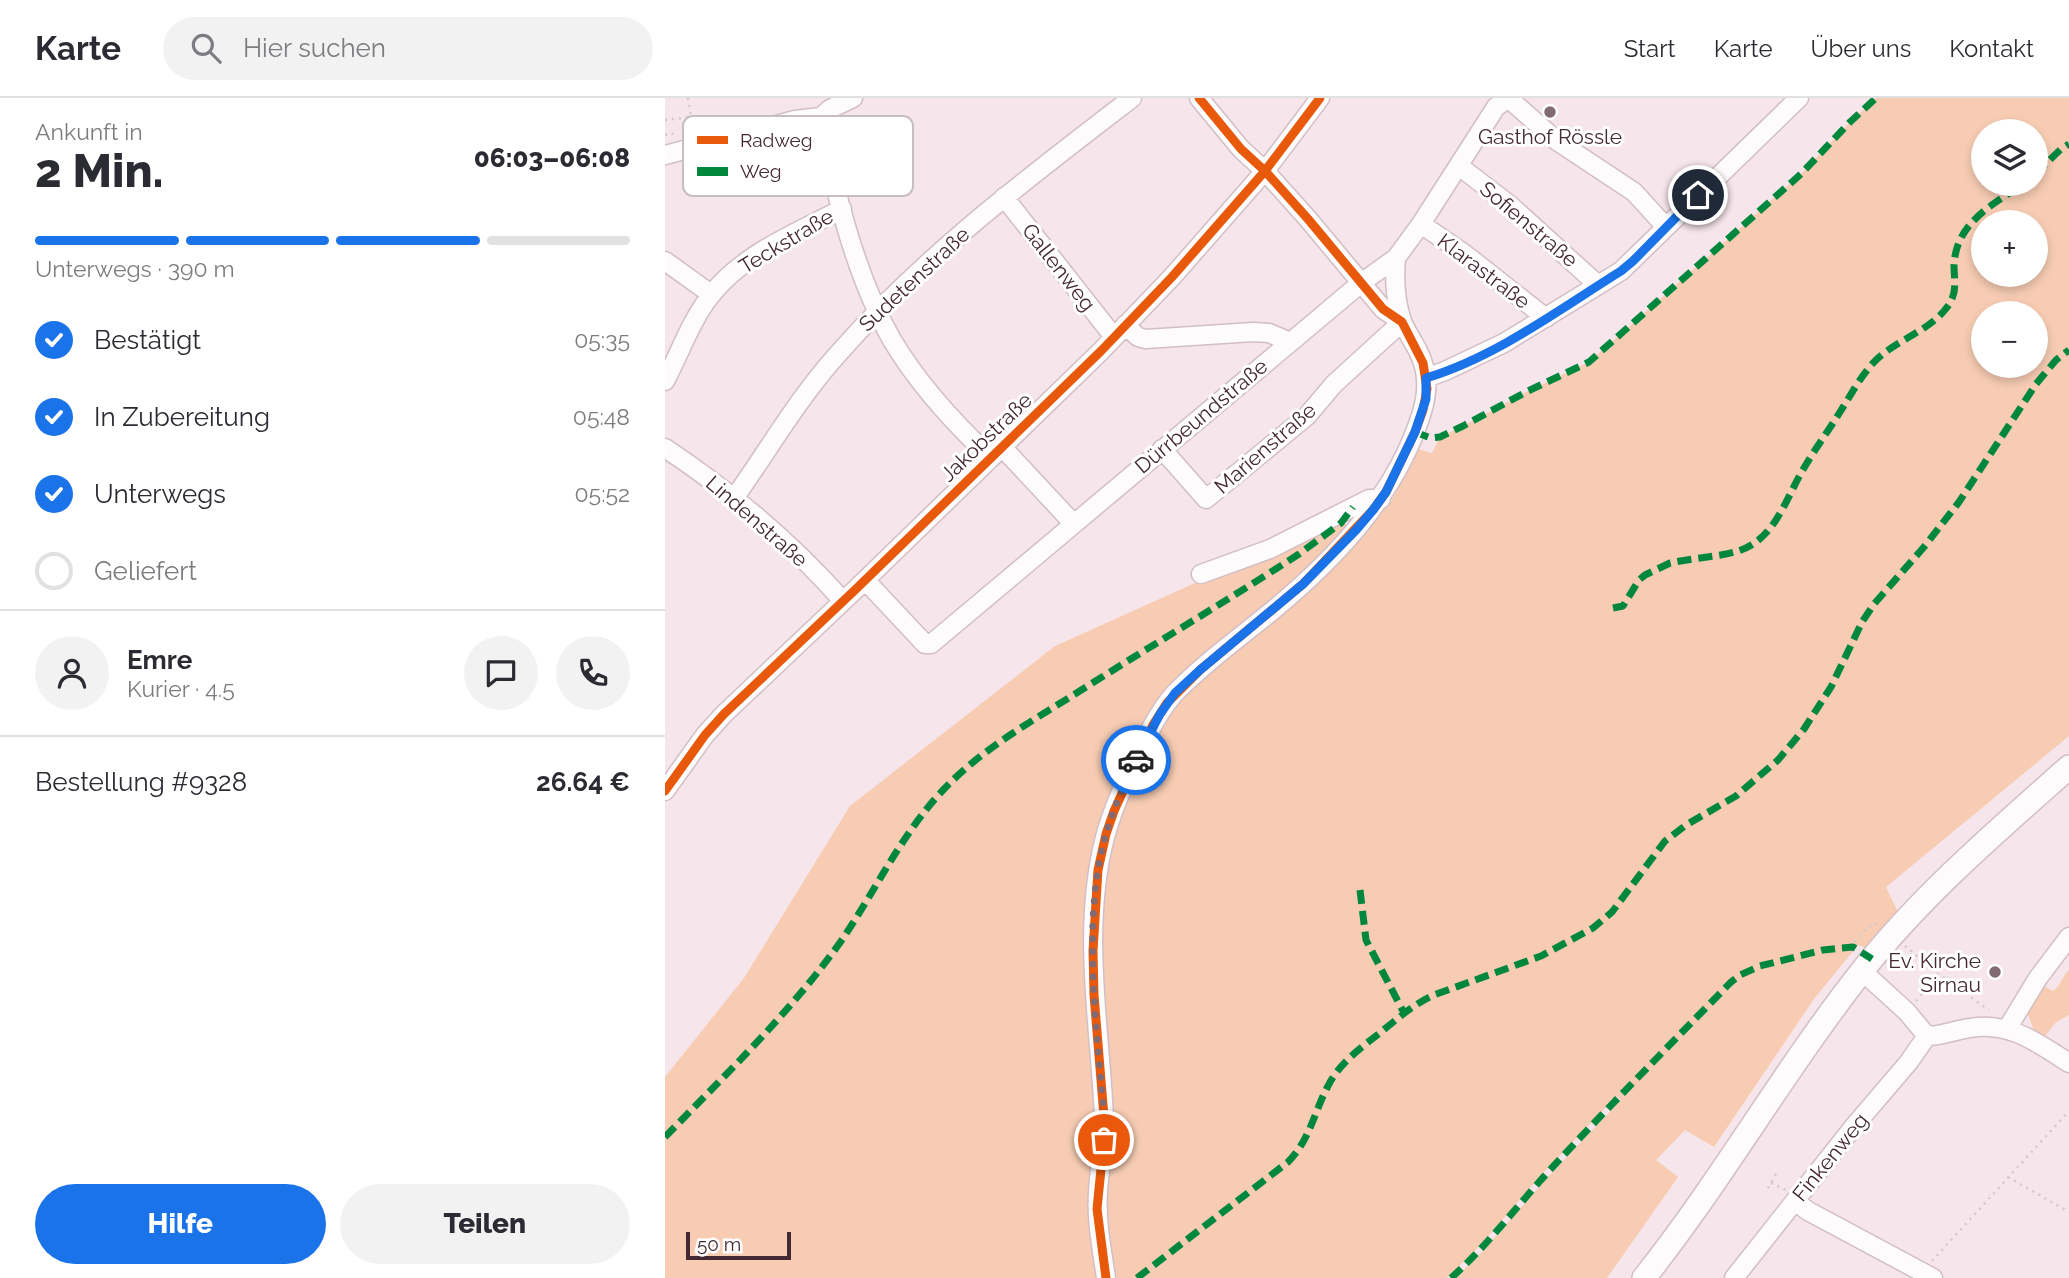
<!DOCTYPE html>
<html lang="de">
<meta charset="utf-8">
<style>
body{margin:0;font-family:Raleway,sans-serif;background:#f2f2f3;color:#2b2b33;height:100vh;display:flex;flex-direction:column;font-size:26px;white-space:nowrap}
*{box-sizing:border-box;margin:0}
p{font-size:23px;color:#7c7c81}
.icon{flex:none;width:38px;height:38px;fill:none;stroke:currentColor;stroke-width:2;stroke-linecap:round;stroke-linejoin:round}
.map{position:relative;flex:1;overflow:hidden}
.details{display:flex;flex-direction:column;background:#fff;width:665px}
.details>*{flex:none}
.controls{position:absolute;left:1306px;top:21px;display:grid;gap:14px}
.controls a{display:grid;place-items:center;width:77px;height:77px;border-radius:50%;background:#fff;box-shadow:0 4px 10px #0003;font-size:35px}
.scale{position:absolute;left:21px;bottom:18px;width:105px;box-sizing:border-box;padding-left:7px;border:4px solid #442832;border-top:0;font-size:19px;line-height:24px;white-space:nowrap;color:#442832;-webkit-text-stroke:5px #fff;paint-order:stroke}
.pin{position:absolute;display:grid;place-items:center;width:60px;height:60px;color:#fff;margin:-30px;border:4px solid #fff;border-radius:50%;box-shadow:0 2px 7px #0007}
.courier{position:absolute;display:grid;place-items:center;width:70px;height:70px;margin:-35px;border:5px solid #1a73e8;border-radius:50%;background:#fff;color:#222;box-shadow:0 2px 9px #0007}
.headline em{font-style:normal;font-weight:800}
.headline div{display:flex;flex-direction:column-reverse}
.headline{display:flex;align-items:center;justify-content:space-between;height:119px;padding:0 35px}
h1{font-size:46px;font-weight:800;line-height:52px}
.bar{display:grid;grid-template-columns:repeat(4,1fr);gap:10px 7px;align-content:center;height:84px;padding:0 35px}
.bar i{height:9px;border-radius:5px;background:#e1e1e2}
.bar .selected{background:#1a73e8}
.bar p{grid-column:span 4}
.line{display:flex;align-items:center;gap:18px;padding:0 35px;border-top:2px solid #e1e1e2}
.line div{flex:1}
.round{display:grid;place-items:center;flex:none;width:74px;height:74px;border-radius:37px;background:#f2f2f3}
ol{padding:0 35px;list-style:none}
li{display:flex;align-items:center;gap:21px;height:77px}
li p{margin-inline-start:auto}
li .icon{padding:7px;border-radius:50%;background:#1a73e8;color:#fff;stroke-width:4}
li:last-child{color:#7c7c81}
li i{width:38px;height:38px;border:4px solid #e1e1e2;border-radius:50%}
.primary-button{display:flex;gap:14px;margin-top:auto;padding:14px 35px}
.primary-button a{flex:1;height:80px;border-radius:42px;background:#1a73e8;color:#fff;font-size:28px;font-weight:800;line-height:80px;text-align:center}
.primary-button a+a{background:#f2f2f3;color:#2b2b33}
header{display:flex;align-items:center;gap:42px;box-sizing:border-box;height:98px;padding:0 35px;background:#fff;border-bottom:2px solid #e1e1e2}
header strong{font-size:33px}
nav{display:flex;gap:38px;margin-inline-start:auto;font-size:24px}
.search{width:490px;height:63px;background:#f2f2f3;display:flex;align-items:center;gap:18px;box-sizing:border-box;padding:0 24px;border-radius:38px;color:#7c7c81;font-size:26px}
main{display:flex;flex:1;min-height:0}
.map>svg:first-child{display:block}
</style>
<header>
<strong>Karte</strong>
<div class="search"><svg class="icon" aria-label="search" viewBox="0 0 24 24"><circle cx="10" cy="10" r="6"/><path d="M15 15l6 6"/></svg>Hier suchen</div>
<nav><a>Start</a><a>Karte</a><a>Über uns</a><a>Kontakt</a></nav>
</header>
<main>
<section class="details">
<div class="headline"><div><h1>2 Min.</h1><p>Ankunft in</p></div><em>06:03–06:08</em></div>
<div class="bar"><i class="selected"></i><i class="selected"></i><i class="selected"></i><i></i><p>Unterwegs · 390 m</p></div>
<ol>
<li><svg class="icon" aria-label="check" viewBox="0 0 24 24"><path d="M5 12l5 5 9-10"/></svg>Bestätigt<p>05:35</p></li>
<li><svg class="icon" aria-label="check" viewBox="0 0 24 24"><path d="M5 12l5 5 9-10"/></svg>In Zubereitung<p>05:48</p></li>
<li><svg class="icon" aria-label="check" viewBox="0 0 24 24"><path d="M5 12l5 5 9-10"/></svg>Unterwegs<p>05:52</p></li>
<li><i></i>Geliefert</li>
</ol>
<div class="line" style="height:126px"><a class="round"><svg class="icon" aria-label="person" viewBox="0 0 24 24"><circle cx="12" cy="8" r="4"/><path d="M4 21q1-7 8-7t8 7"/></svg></a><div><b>Emre</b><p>Kurier · 4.5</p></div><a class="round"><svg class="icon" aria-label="chat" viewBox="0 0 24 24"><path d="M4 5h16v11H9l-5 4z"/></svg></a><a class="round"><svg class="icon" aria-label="phone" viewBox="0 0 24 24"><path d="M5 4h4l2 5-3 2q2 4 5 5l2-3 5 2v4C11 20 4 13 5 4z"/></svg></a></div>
<div class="line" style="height:91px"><div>Bestellung #9328</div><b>26.64 €</b></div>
<div class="primary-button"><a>Hilfe</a><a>Teilen</a></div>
</section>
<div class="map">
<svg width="1404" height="1180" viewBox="0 0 1404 1180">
<rect width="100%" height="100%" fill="#f6e5ea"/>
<path fill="#f7ccb3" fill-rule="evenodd" d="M1211,0H1404V638L1221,789L1233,814L1202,850L1193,847L1149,901L1049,1049L1020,1032L991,1062L1013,1079L942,1180H790L814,1157L881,1081L956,1002L952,998L877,1076L813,1150L782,1180H0V979L79,880L185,708L390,548L673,421L698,437L728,400L753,351L767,355L775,339L798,328L863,293L924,264L1136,76L1185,24ZM1318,33H1370V86H1318ZM1318,124H1370V177H1318ZM1318,215H1370V268H1318Z
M1404,872V917L1390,925L1379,940L1370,935L1360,909L1375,886L1388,893C1396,888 1397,878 1404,872Z"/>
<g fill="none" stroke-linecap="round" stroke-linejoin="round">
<g stroke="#d2bec5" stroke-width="21">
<path id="minor" d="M534,0L576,51L600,73L643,121L718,211L737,224
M843,0L892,43L969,94L1001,129
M156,19C168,90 191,179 227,242C253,286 289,325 326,360
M0,57L130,22L156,19L165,11L188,0
M794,68L846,108L933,187
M339,99L449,239
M756,126L801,157L881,220
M0,163L46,196
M460,227L473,239L481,241L588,234L604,235L625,244
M761,280L780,273L839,245L956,173L1134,0
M0,283C15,255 26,222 46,197C79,155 131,135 177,111
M337,349L408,425
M0,350C66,394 125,443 178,503
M497,351L541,401L642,318L669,286L737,224
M70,399C104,351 134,299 173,256C259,158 364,79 467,0
M536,476L605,451L704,401H716
M200,482L260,546H266L696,185L731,160L756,126L831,9L843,0
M0,693L40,637L59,616L191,491L436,253L507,179L600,73L655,0
M1197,873L1242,914L1262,938
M1342,931L1373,880L1404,839
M1262,938C1277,938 1290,932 1305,930C1344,923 1373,945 1404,965
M1130,1103L1143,1113L1268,1180
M441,1180C437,1152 431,1123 433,1094C434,1070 441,1045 439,1020C435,927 416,832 440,739C447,713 458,688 470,664C481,640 492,615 510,595C539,565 574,540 607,513C671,460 732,396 757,314C763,294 763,272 753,253C748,243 741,233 737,223C730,202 729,182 731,160
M1069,1180L1190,1027L1243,965L1262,938"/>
</g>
<g stroke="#d2bec5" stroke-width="26">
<path id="major" d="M979,1180C1057,1082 1119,972 1197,873C1257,797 1332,733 1404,669"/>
</g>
<path stroke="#d1cacc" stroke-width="2.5" stroke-dasharray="2 5" stroke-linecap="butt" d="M23,0L26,19
M0,22L26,19L31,35
M0,37L6,35L10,37
M1240,848L1273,876L1324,912
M1185,849L1202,830L1213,825
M1251,903L1273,876
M1343,1079L1404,1114
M1106,1085L1121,1092
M1103,1090L1111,1076
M1267,1163L1404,1013"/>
<use href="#minor" stroke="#fefbfc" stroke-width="18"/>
<use href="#major" stroke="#fefbfc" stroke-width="23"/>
<path stroke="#00873e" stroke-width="7" stroke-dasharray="14 7" stroke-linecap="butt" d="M1370,76L1396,51L1404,46
M750,334L766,340L775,339L798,328L863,293L924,264L1136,76L1185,24L1211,0
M948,510L958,508L974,482L980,477L1005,465C1026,460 1054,459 1073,453C1108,442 1119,406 1135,377C1147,355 1162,335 1175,314C1186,297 1196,277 1211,262C1233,241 1265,233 1283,208C1293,194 1289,182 1289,167C1291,125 1327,107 1358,86
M695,792L701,842L739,915
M0,1039C60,977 123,917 174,846C211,793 238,731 285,685C321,649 367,623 410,596C484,549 560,504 634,456L676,425L688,409
M472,1180L623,1064C645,1042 649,1014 663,988C675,964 696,950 716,934C733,920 749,906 769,897L876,858L928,830L947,814L1000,743L1021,727L1071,698L1113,662L1139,631L1166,589L1197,524L1209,506L1259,449L1294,404L1371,286L1391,262L1404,252
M786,1180C822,1148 851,1109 884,1073C943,1009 1005,947 1066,884L1075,877L1095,868L1158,852L1188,849L1207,861"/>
<g stroke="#fff" stroke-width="13">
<path id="cycleway" d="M0,693L40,637L59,616L191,491L436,253L507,179L600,73L655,0
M441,1180L432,1111L440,1031L429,897L428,853L433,772L441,736L449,713L488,627L502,605L535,572L638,486L708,412L721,394L750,334L758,312L762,291L758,265L737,224L718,211L643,121L600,73L576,51L534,0"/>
</g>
<use href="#cycleway" stroke="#e8590c" stroke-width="9"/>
</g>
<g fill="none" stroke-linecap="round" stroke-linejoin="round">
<path stroke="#826a72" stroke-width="7" stroke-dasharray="0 12.6" d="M439,1042V1019C432,931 416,822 441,736C448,711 459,686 471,662"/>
<path stroke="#1a73e8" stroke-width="9" d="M471,662L495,616L510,595L535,572L638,486L691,432L708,412L721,394L750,334L761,301V280C831,259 895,211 956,173L968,163L1033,97"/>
</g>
<g fill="#826a72" stroke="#fff" stroke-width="2.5">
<circle cx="885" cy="14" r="7"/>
<circle cx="1330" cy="874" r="7"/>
</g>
<g text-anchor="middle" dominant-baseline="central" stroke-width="6" stroke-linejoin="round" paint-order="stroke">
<g font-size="21" fill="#442832" stroke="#fff">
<text x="885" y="38">Gasthof Rössle</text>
<text x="1316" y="862" text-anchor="end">Ev. Kirche<tspan x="1316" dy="24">Sirnau</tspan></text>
</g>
<g font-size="21" fill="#442832" stroke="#fff">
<text transform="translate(864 126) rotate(40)">Sofienstraße</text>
<text transform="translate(121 143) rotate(-31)">Teckstraße</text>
<text transform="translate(394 169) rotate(52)">Gallenweg</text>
<text transform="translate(819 173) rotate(37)">Klarastraße</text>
<text transform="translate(249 181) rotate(-43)">Sudetenstraße</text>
<text transform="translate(536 318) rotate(-40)">Dürrbeundstraße</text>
<text transform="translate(321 339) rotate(-44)">Jakobstraße</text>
<text transform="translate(600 350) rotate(-41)">Marienstraße</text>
<text transform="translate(92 423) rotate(41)">Lindenstraße</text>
<text transform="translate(1165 1059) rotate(-51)">Finkenweg</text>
</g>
</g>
<rect x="18" y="18" width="230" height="80" rx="10" fill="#fff" stroke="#c7bec2" stroke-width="2"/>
<rect x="32" y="38" width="31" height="8" fill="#e8590c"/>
<rect x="32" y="69" width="31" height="9" fill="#00873e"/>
<g font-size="19" fill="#442832">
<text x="75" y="49">Radweg</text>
<text x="75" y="80">Weg</text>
</g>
</svg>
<div class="controls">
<a><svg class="icon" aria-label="layers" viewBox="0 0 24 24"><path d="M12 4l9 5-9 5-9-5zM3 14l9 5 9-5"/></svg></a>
<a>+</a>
<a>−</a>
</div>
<div class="scale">50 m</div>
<div class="pin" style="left:439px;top:1042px;background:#ea580c"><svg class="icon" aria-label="bag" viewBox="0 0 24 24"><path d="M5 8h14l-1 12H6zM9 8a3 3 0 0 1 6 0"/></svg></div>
<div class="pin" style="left:1033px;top:97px;background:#1f2937"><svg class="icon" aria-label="home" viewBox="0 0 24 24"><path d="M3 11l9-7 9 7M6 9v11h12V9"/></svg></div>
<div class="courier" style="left:471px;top:662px"><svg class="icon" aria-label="car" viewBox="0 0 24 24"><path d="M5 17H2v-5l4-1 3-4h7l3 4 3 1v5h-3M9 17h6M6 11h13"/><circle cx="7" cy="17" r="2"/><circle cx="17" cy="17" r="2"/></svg></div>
</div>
</main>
